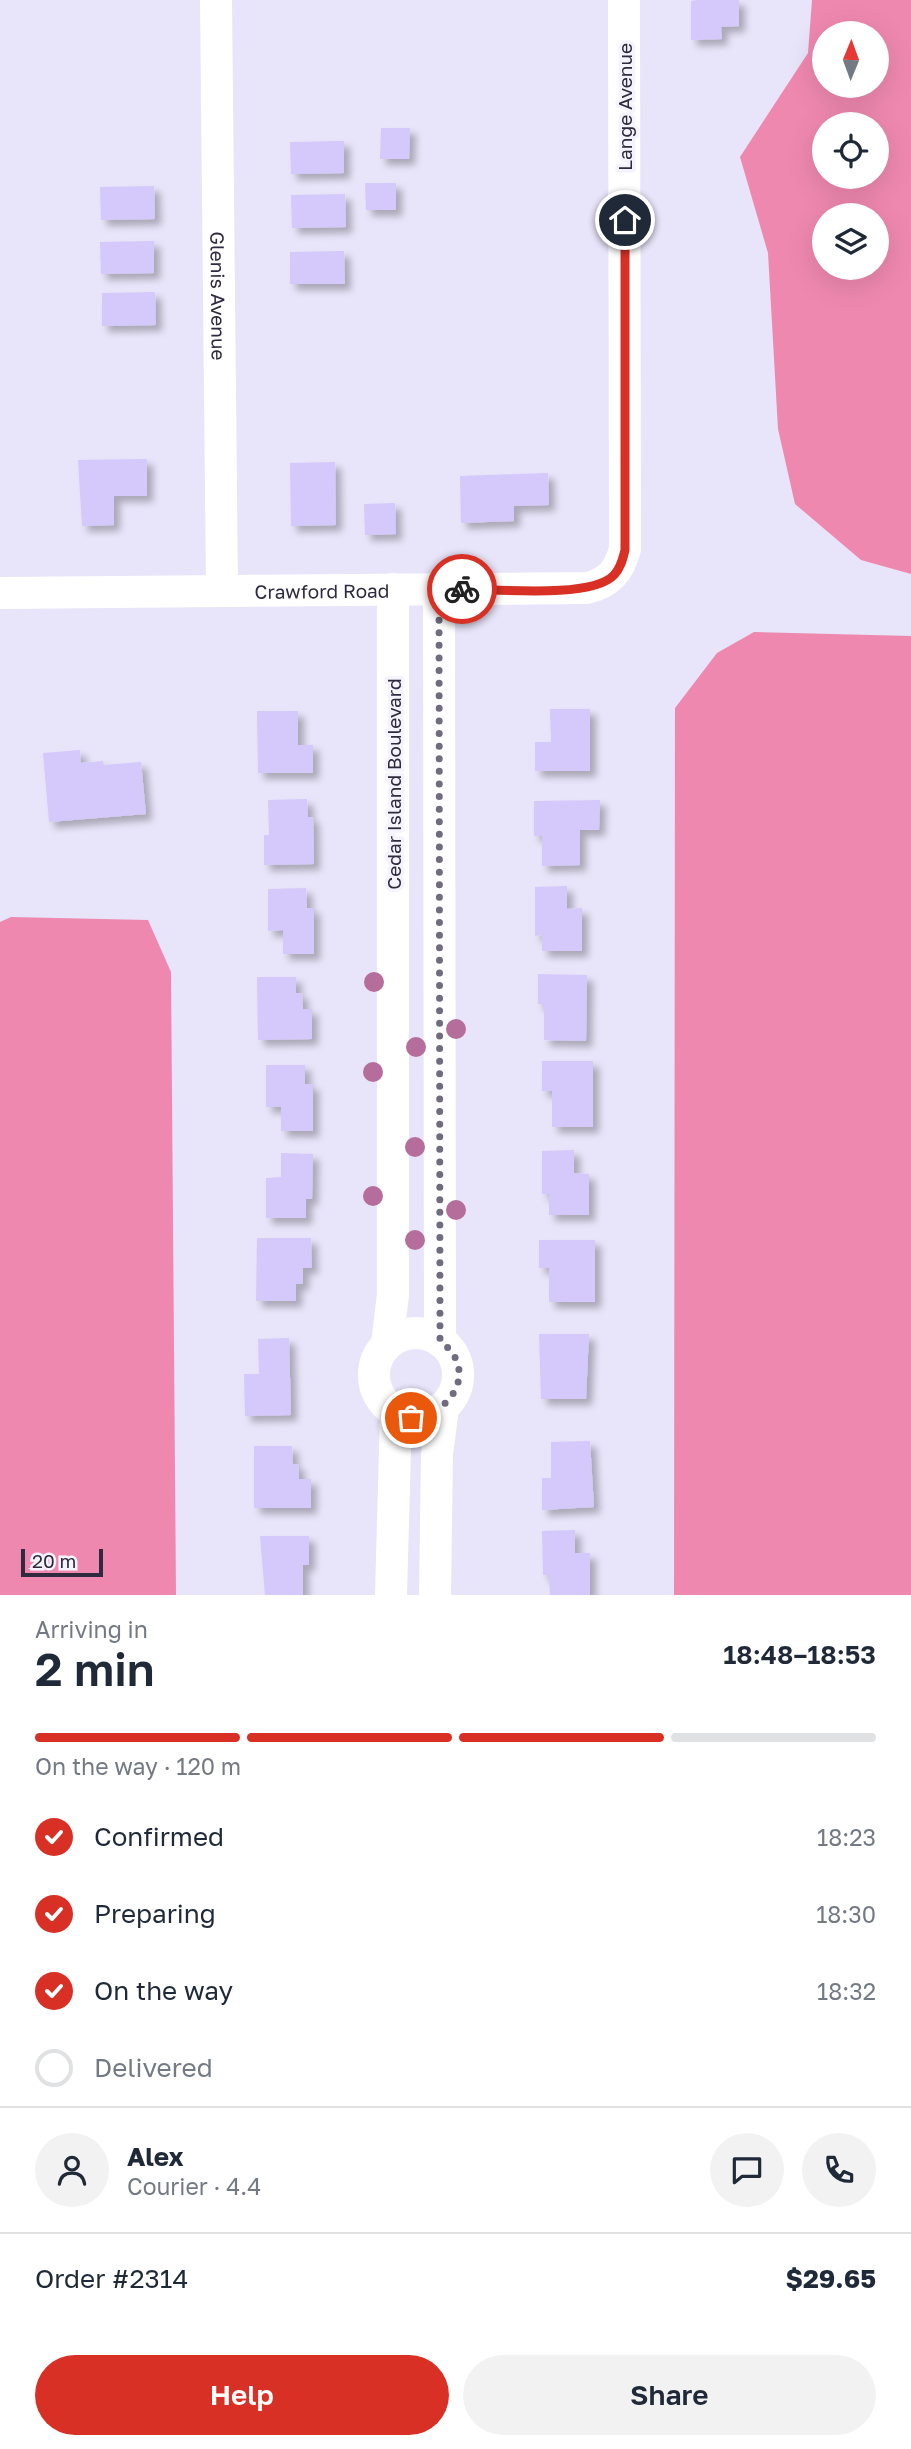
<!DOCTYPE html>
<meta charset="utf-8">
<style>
body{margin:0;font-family:"Golos Text",sans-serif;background:#f2f2f3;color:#1f2937;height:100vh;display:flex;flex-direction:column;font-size:26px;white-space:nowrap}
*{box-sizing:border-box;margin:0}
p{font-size:23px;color:#747a83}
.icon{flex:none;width:38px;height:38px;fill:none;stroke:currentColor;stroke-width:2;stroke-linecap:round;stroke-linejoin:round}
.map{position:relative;height:1595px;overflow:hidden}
.side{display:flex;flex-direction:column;background:#fff;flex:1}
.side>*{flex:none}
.needle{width:46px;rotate:1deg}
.fabs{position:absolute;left:812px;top:21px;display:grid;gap:14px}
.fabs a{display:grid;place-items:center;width:77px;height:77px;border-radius:50%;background:#fff;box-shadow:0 7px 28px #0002;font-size:35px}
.scale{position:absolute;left:21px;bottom:18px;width:82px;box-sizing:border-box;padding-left:7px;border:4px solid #2f2a3e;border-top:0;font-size:19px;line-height:24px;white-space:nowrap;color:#2f2a3e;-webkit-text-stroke:5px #f5f3fd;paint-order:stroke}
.pin{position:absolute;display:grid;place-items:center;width:60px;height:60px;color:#fff;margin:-30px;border:4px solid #fff;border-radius:50%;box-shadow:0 2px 7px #0007}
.courier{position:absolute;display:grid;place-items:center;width:70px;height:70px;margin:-35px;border:5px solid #d93025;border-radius:50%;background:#fff;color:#222;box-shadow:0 2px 9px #0007}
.overview em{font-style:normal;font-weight:600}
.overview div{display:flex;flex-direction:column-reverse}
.overview{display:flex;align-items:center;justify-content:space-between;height:119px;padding:0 35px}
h1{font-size:46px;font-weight:600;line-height:52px}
.bar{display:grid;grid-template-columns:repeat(4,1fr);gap:10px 7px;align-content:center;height:84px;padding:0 35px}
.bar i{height:9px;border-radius:5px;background:#e0e1e3}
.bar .current{background:#d93025}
.bar p{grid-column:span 4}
.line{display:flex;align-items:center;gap:18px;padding:0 35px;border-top:2px solid #e0e1e3}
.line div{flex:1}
.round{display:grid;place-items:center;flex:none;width:74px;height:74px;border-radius:37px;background:#f2f2f3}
ol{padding:0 35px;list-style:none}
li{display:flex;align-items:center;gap:21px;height:77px}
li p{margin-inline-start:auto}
li .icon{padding:7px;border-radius:50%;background:#d93025;color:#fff;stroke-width:4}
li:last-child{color:#747a83}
li i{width:38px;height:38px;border:4px solid #e0e1e3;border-radius:50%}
.action{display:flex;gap:14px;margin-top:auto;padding:14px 35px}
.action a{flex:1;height:80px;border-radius:42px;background:#d93025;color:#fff;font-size:28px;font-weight:600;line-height:80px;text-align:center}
.action a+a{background:#f2f2f3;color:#1f2937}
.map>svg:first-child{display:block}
</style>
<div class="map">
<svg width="911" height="1595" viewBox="0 0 911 1595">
<defs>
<filter id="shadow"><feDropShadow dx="6" dy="6" stdDeviation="3.5" flood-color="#0004"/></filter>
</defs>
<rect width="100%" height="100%" fill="#e8e4f9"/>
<path fill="#ef88af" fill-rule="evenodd" d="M812,0H911V574L861,560L795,504L778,429L768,253L740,157L808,53ZM824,33H877V86H824ZM824,124H877V177H824ZM824,215H877V268H824Z
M754,632L911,636V1595H674L675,708L717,653Z
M11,917L148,920L171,972L176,1595H0V922Z"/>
<path fill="#d5c8fb" filter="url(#shadow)" d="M697,0H739V26L721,27L722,39L691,40V1Z
M381,128H410L409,159H380Z
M344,141V173L291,174L290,142Z
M365,183H396V210H366Z
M154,186L155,219L101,220L100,187Z
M345,194L346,227L292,228L291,195Z
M154,241V273L101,274L100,242Z
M344,251L345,284H290V252Z
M155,292L156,325L102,326V293Z
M147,459V496H114V525L82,526L78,460Z
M335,462L336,525L291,526L290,463Z
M548,473L549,505L514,506V521L461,523L460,476Z
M395,503L396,534L365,535L364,504Z
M550,709H590V771H535V742H551Z
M257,711H298V745H313V773H258Z
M80,750L81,763L103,761L104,765L141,762L146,814L49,822L43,753Z
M307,799L308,817H313L314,864L264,865V835H269L268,800Z
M600,800L599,830H580V865L542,866V836H534V801Z
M567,886V909L582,908V951H542V935L535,936V887Z
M306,888L307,908H314V954H283V930L268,931V889Z
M538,974L587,975L586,1041L544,1040V1004H538Z
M257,977H296V993H302L303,1009H312V1039L258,1040Z
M542,1061H593V1127H552V1091H542Z
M266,1065H305V1084H313V1131H281V1107H266Z
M574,1150V1173L589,1174V1215H549V1194H542V1151Z
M281,1153L313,1154L312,1199H306V1218H266V1178L281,1177Z
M257,1238H311L312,1268H303V1284H296V1301H256Z
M539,1240H595V1302H549V1268H539Z
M539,1334H589L586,1399H541Z
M289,1338L291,1415L245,1416L244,1374H259L258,1339Z
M590,1441L594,1507L542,1510V1478H551V1442Z
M254,1446H292L293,1464L299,1465V1479H311V1508H254Z
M575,1530V1553H590V1595H550L549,1575H543L542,1531Z
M260,1536H309V1565H303V1595H265Z"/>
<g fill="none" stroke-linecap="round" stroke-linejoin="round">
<g stroke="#fff" stroke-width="32">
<path id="s1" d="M216,0L222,590"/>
<path d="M439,589L440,1341"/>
<path id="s2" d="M0,593L587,588C609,583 619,571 625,549L624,0"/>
<circle cx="416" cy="1375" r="42"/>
<path d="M387,1343L393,1295V589"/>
<path d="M391,1595L396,1413"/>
<path d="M435,1595L437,1454L443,1408"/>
</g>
</g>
<g fill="#b56e9c">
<circle cx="374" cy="982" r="10"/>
<circle cx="456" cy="1029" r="10"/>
<circle cx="416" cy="1047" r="10"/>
<circle cx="373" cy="1072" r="10"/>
<circle cx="415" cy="1147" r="10"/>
<circle cx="373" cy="1196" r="10"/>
<circle cx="456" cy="1210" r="10"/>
<circle cx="415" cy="1240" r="10"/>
</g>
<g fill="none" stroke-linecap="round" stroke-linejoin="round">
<path stroke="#706b7f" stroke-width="7" stroke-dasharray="0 12.6" d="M411,1418C453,1414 479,1369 440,1341L439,589H462"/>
<path stroke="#d93025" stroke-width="9" d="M462,589C495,589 592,599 614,575C621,568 623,558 625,550V220"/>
</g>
<g text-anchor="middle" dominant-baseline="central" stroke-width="7" stroke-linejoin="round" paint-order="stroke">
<g font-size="19" fill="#2f2a3e" stroke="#f5f3fd">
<text transform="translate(624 107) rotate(-90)">Lange Avenue</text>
<text stroke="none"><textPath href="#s1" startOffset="296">Glenis Avenue</textPath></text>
<text stroke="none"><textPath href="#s2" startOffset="322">Crawford Road</textPath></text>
<text transform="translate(393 784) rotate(-90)">Cedar Island Boulevard</text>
</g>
</g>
</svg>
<div class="fabs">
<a><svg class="needle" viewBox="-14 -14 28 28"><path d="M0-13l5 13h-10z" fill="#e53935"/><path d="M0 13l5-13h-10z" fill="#747a83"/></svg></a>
<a><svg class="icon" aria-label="locate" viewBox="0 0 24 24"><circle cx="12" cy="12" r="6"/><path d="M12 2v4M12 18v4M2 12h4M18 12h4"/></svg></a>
<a><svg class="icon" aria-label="layers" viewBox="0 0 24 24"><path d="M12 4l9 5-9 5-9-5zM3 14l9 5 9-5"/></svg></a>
</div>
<div class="scale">20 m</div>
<div class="pin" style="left:411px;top:1418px;background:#ea580c"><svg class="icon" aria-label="bag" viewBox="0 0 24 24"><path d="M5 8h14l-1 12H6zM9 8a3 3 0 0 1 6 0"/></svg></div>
<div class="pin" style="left:625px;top:220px;background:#1f2937"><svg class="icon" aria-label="home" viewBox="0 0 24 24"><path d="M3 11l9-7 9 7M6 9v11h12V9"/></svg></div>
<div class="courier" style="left:462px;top:589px"><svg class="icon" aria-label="bike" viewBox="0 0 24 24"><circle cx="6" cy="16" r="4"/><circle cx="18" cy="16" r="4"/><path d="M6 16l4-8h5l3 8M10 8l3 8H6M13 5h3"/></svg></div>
</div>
<section class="side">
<div class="overview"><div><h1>2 min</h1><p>Arriving in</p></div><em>18:48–18:53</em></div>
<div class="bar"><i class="current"></i><i class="current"></i><i class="current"></i><i></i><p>On the way · 120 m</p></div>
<ol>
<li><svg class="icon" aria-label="check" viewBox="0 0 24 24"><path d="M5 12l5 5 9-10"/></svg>Confirmed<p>18:23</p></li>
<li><svg class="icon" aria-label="check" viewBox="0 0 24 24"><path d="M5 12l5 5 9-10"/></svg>Preparing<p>18:30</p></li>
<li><svg class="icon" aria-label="check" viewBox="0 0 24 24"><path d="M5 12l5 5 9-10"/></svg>On the way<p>18:32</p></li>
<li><i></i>Delivered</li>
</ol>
<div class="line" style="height:126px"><a class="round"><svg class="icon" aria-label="person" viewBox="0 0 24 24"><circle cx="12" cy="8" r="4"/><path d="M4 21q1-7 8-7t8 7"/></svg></a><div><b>Alex</b><p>Courier · 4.4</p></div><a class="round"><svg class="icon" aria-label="chat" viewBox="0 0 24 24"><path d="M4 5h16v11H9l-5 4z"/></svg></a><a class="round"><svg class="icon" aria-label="phone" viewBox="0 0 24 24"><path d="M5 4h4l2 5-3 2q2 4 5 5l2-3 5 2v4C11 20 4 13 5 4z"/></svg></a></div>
<div class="line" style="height:91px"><div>Order #2314</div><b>$29.65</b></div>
<div class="action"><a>Help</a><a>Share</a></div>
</section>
